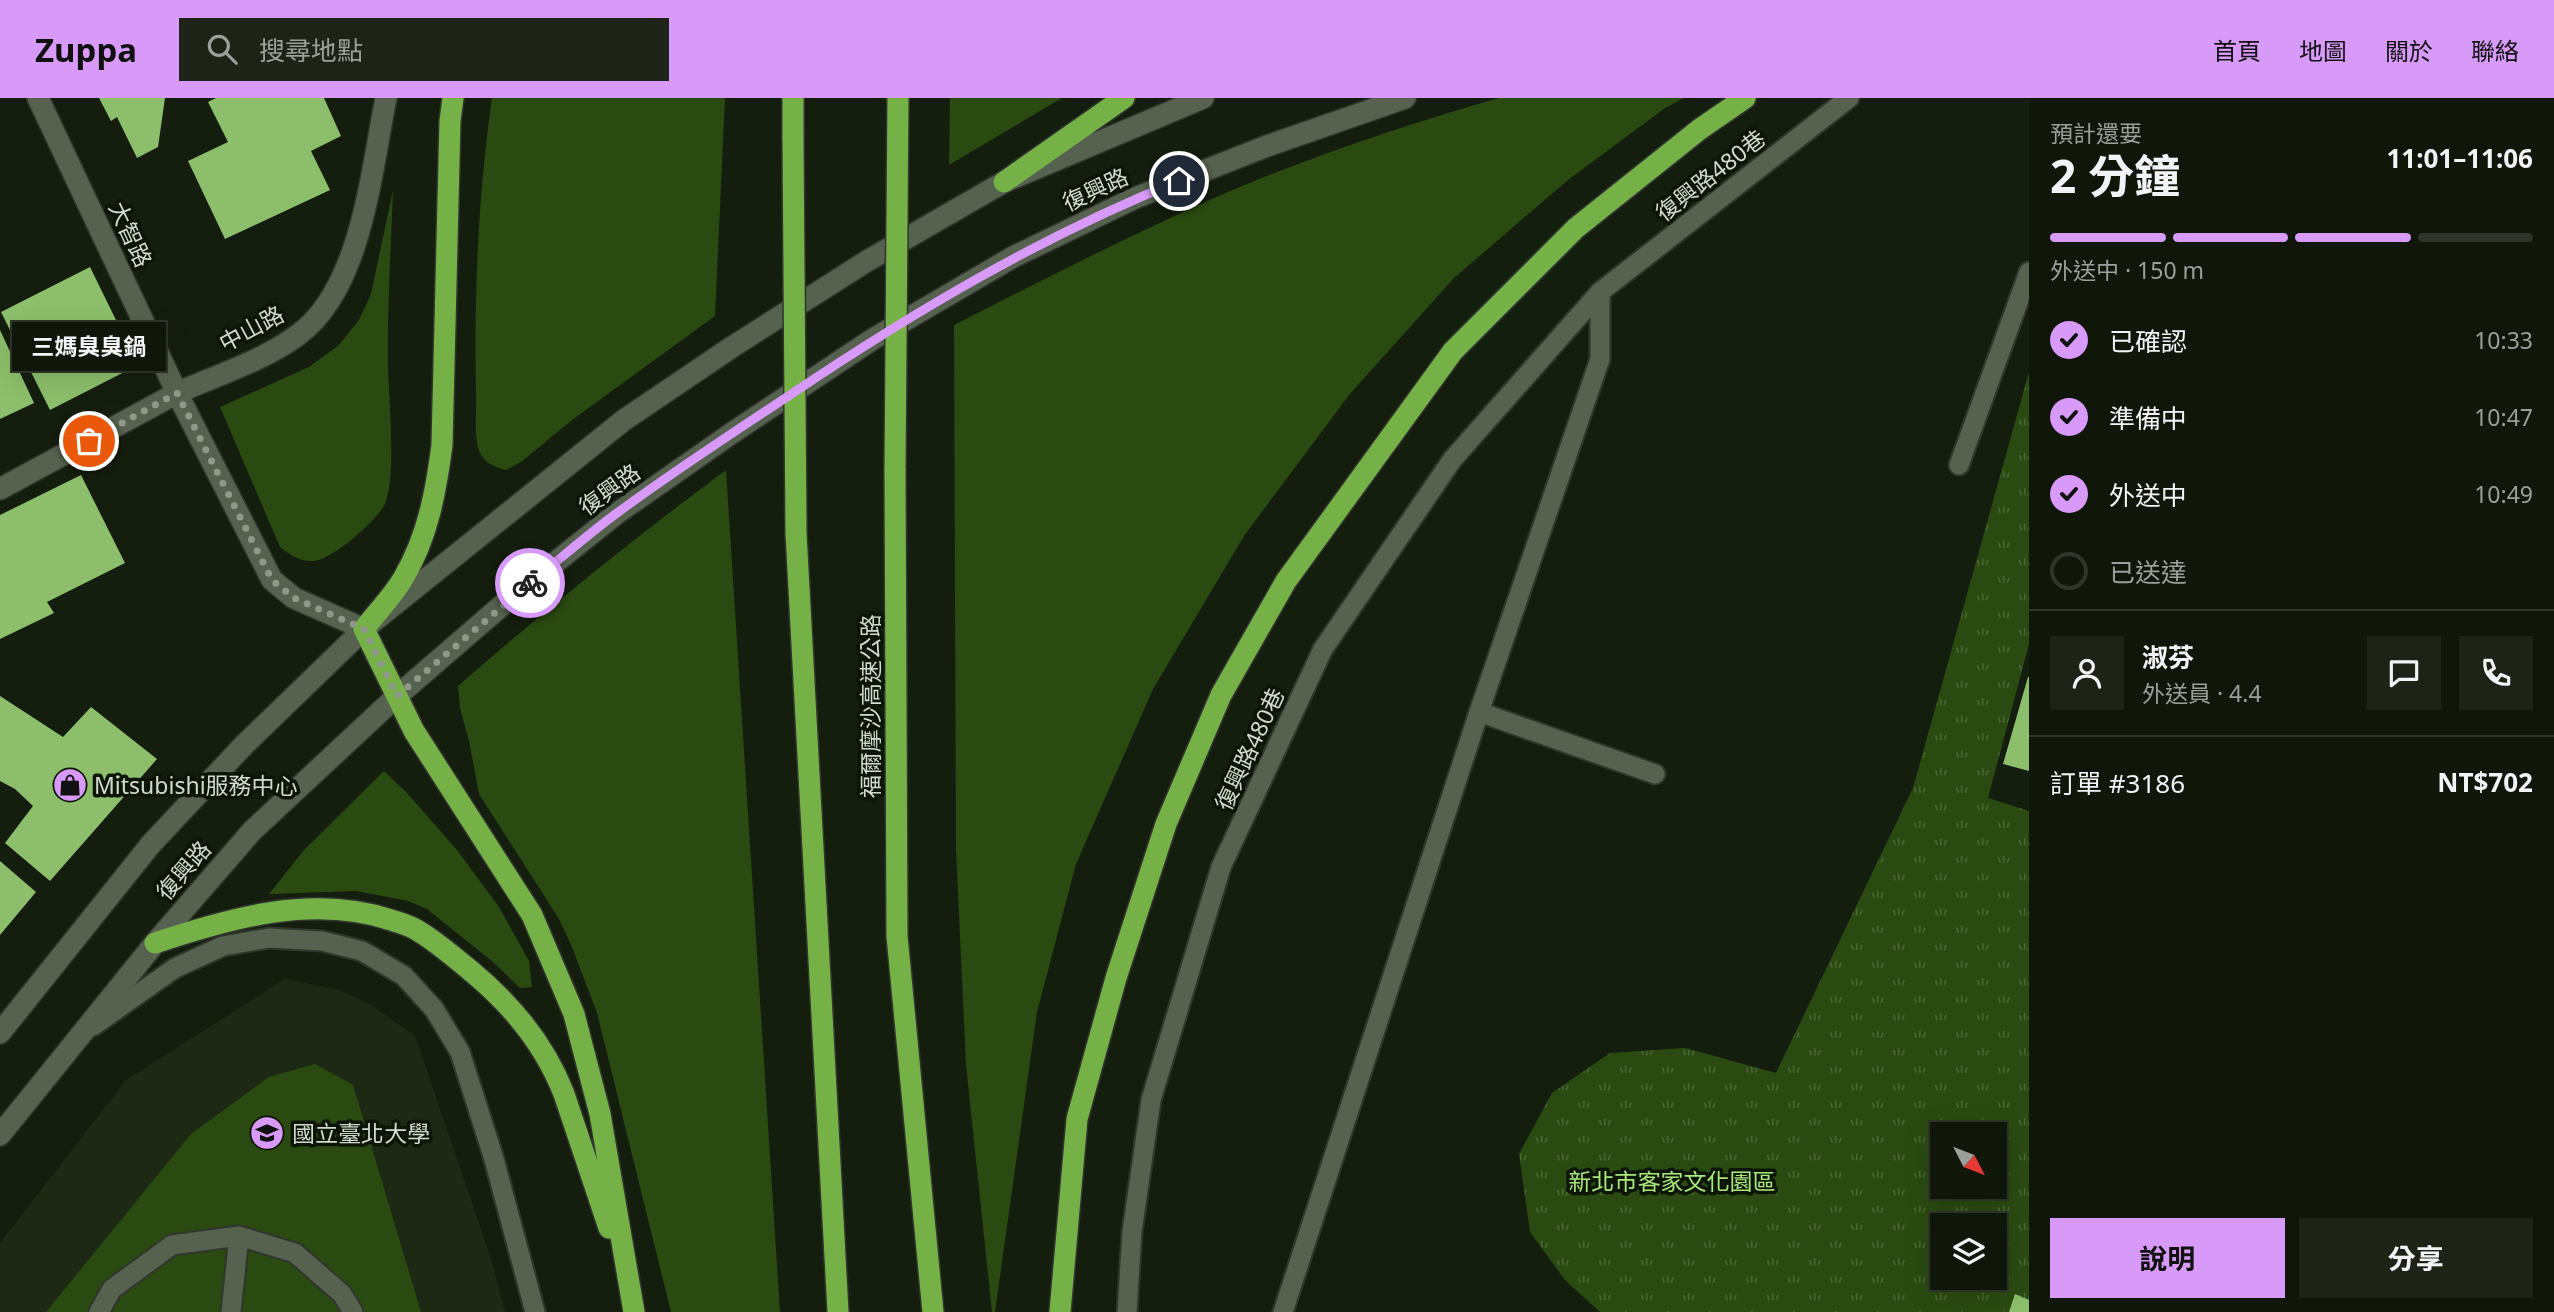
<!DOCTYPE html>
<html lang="zh-TW">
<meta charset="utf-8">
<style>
body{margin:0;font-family:"Noto Sans","Noto Sans TC",sans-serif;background:#1e2318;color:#f1f3f6;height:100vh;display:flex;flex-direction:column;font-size:26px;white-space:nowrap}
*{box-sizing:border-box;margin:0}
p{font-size:23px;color:#9c9f9c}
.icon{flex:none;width:38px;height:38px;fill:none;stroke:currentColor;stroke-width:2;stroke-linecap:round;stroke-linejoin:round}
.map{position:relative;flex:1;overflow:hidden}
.details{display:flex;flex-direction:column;background:#10160a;width:525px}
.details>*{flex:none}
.needle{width:46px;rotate:132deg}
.tools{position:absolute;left:1930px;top:1024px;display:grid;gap:14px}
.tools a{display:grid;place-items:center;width:77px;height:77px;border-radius:0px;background:#10160a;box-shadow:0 7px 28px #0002,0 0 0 2px #30352b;font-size:35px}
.pin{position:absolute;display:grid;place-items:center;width:60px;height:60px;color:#fff;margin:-30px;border:4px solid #fff;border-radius:50%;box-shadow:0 2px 7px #0007}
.courier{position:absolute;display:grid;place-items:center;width:70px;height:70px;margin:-35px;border:5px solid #d89af8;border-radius:50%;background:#fff;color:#222;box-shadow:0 2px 9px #0007}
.bubble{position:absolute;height:49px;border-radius:0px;background:#10160a;box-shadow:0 7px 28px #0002,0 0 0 2px #30352b;font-size:23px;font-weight:700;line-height:49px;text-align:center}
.overview em{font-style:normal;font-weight:700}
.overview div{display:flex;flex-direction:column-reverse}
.overview{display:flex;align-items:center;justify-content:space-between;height:119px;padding:0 21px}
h1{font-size:46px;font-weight:700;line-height:52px}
.bar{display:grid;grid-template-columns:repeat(4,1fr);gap:10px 7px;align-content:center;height:84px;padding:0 21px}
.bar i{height:9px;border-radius:5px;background:#30352b}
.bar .on{background:#d89af8}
.bar p{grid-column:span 4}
.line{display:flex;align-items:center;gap:18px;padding:0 21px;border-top:2px solid #30352b}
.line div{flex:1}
.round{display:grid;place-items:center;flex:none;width:74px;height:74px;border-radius:0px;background:#1e2318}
ol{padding:0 21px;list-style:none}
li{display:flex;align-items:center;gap:21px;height:77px}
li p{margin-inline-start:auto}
li .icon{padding:7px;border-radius:50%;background:#d89af8;color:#111;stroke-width:4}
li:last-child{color:#9c9f9c}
li i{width:38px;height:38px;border:4px solid #30352b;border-radius:50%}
.action{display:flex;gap:14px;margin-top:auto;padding:14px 21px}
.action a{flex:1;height:80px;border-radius:0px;background:#d89af8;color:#111;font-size:28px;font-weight:700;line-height:80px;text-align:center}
.action a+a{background:#1e2318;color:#f1f3f6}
header{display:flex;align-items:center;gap:42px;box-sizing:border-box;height:98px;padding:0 35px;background:#d89af8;color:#111}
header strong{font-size:33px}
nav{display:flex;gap:38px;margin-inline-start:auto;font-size:24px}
.search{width:490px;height:63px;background:#1e2318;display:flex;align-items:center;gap:18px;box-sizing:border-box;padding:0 24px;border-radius:0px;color:#9c9f9c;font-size:26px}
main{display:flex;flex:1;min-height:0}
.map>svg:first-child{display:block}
</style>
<header>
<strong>Zuppa</strong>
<div class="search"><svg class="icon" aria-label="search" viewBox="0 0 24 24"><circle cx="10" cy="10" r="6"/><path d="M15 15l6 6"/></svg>搜尋地點</div>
<nav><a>首頁</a><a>地圖</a><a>關於</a><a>聯絡</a></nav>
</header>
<main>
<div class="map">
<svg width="2029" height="1214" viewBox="0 0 2029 1214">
<defs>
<pattern id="park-tufts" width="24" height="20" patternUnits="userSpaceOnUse" patternTransform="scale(1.75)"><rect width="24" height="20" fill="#2b4a11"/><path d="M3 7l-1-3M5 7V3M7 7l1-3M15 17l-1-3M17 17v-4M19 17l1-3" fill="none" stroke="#496432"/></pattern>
</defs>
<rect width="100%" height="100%" fill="#151e0e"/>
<path fill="#1d2914" d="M285,881L340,892L371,907L415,938L491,1160L505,1214H0V1145L126,982Z"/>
<path fill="#2b4a11" d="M492,0H725L715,218L572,322L521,364L506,372C495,369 486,366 480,355C473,339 477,313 476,296C474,197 478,98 492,0Z
M950,0H1062L949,67Z
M1499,0H1684L1665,10L1568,82L1454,180L1349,297L1244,438L1153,591L1076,766L1037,914L995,1214H992L966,967L956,751L954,227C1043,182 1132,136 1223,96C1312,58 1405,27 1499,0Z
M393,92C391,151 387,210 388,269C389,302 396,374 386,403C381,420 332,462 314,463C300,464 290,457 280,449L220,309L309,269L339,247L359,222L371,196Z
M726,372L780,1214H671L597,915L572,849L559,821L479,696L469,643L460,610L458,588C545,512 633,441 726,372Z
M384,673L407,695L457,752L499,809L529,863L532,889L520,890L493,864L427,811L408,803L356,793L269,796L304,752Z
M315,966L353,987L421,1214H46L191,1036L269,979Z"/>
<path fill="url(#park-tufts)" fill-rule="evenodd" d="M2029,274V546L1988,700L2029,713V1214H1600L1565,1182L1530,1134L1519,1056L1552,995L1610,955L1685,950L1776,975L1913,690ZM1942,1036H1995V1088H1942ZM1942,1127H1995V1180H1942Z"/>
<path fill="#8dbe6b" d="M99,0H165L158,49L137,60L117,19L111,23Z
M216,0H324L341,38L311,53L330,92L225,141L188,63L228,44L208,4Z
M90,169L138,267L50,312L1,214Z
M0,232L34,305L0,321Z
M81,377L125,465L47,504L54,515L0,541V417Z
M2028,579H2029V673L2003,666Z
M0,598L63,639L91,609L157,661L50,783L5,745L33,708L15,691L0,683Z
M0,763L36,794L0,837Z
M2015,1196L2029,1202V1214H2009Z"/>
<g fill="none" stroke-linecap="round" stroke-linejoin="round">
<g stroke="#30362d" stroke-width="23">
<path id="lane" d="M1959,367L2029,174
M1479,614L1655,676
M93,928L175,870L223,848L269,840L322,843L362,853L404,878L434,911L460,954L494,1061L535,1214
M99,1214L112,1191L172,1147L239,1138L295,1155L342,1196L353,1214
M231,1214L239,1138
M1127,1214L1132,1134L1151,1002L1221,769L1323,551L1452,362L1600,194L1849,0
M1283,1214L1479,614L1600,261V194"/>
</g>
<g stroke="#30362d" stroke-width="24">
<path id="street" d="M177,295C217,277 263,263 298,237C362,190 371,73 386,0"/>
</g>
<g stroke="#30362d" stroke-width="24">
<path id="secondary" d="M38,0L177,295L272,482L294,500L364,531
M0,391L177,295
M0,935L151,746L244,647L364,531L624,322L732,249L867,163L1004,84L1203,0
M0,1037L155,845L252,733L397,598L507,503L616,416L732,335L873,241L1013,159L1135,100L1267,48L1405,0"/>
</g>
<g stroke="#30362d" stroke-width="24">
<path id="highway" d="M453,0L450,23L442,347C436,393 428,438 404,479C394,497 377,514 364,531L414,633L532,817L574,916L600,1016L634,1214
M793,39V0
M1004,84L1124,0
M895,371L897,838L933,1214
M796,435L838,1214
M155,845C230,820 313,796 391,822C401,825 412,828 420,834C438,845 455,860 471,873C511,906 545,947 564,996L609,1130
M1060,1214L1077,1021L1116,880L1166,726L1221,597L1286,483L1453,253L1576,130L1700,31L1745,0"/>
</g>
<use href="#lane" stroke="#56614f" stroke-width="19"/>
<use href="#street" stroke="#56614f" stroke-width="21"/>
<use href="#secondary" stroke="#56614f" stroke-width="21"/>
<use href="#highway" stroke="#76b148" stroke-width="21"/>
<g stroke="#30362d" stroke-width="24" stroke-linecap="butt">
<path id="highway-bridge" d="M793,39L796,435
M895,371L898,0"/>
</g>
<use href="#highway-bridge" stroke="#76b148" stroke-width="21"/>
</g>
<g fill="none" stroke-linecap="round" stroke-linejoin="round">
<path stroke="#90988b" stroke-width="7" stroke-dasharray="0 12.6" d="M89,343L177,295L272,482L294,500L364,531L397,598L530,485"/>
<path stroke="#d89af8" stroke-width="9" d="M530,485C559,462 587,437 617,415C674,373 734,334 793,295C915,213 1042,138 1179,83"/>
</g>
<defs>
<g id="shop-disc" transform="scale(1.75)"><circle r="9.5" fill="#d89af8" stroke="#0c1506"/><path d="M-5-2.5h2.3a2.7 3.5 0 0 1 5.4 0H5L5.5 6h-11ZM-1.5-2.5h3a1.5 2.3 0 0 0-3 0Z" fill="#111"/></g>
<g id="university-disc" transform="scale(1.75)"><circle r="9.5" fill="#d89af8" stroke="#0c1506"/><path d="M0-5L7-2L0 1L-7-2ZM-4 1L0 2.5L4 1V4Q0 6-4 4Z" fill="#111"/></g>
</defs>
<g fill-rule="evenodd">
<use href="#shop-disc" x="70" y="687"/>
<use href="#university-disc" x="267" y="1035"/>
</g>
<g text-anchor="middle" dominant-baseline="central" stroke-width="7" stroke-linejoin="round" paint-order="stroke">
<g font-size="23" fill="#d2d9ce" stroke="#0c1506">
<text transform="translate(1710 77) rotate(-38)">復興路480巷</text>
<text transform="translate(1095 91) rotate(-25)">復興路</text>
<text transform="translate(131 136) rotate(65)">大智路</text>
<text transform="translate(251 230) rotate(-28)">中山路</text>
<text transform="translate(609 391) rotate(-36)">復興路</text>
<text transform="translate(870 608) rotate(-90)">福爾摩沙高速公路</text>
<text transform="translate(1249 651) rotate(-65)">復興路480巷</text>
<text transform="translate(183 772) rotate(-49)">復興路</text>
</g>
<g font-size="23" fill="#d2d9ce" stroke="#0c1506" text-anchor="start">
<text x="94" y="687">Mitsubishi服務中心</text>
<text x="292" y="1035">國立臺北大學</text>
</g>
<g font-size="23" fill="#a8e77c" stroke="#0c1506">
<text x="1672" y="1083">新北市客家文化園區</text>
</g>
</g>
</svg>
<div class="tools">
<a><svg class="needle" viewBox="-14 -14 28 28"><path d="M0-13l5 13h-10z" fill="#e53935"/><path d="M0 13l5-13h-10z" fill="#9c9f9c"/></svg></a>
<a><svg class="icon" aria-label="layers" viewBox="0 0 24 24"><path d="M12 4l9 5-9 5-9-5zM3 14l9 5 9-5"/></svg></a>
</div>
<div class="pin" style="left:89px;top:343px;background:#ea580c"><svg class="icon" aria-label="bag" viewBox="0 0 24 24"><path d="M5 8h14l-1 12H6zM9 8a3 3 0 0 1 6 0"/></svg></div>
<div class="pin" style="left:1179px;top:83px;background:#1f2937"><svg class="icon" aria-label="home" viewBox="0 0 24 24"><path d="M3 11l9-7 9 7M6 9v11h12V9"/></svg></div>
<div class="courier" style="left:530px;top:485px"><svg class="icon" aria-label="bike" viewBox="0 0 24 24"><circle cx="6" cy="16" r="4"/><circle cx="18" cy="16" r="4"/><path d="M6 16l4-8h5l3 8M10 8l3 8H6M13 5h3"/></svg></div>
<div class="bubble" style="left:12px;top:224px;width:154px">三媽臭臭鍋</div>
</div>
<section class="details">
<div class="overview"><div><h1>2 分鐘</h1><p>預計還要</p></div><em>11:01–11:06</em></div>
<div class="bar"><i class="on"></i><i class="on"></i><i class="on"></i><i></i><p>外送中 · 150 m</p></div>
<ol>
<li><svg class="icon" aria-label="check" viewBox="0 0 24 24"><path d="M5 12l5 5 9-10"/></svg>已確認<p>10:33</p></li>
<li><svg class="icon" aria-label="check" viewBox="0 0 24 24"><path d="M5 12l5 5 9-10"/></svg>準備中<p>10:47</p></li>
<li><svg class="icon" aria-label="check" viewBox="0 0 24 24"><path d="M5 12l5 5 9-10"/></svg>外送中<p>10:49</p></li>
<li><i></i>已送達</li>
</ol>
<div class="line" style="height:126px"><a class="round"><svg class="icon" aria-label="person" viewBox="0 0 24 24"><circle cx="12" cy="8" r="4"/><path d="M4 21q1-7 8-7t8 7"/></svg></a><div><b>淑芬</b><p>外送員 · 4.4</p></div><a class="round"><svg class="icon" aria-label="chat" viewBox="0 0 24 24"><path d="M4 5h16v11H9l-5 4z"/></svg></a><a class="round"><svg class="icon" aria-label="phone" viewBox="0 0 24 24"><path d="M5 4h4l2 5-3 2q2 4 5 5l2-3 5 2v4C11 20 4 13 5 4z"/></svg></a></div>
<div class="line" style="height:91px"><div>訂單 #3186</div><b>NT$702</b></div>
<div class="action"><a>說明</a><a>分享</a></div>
</section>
</main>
